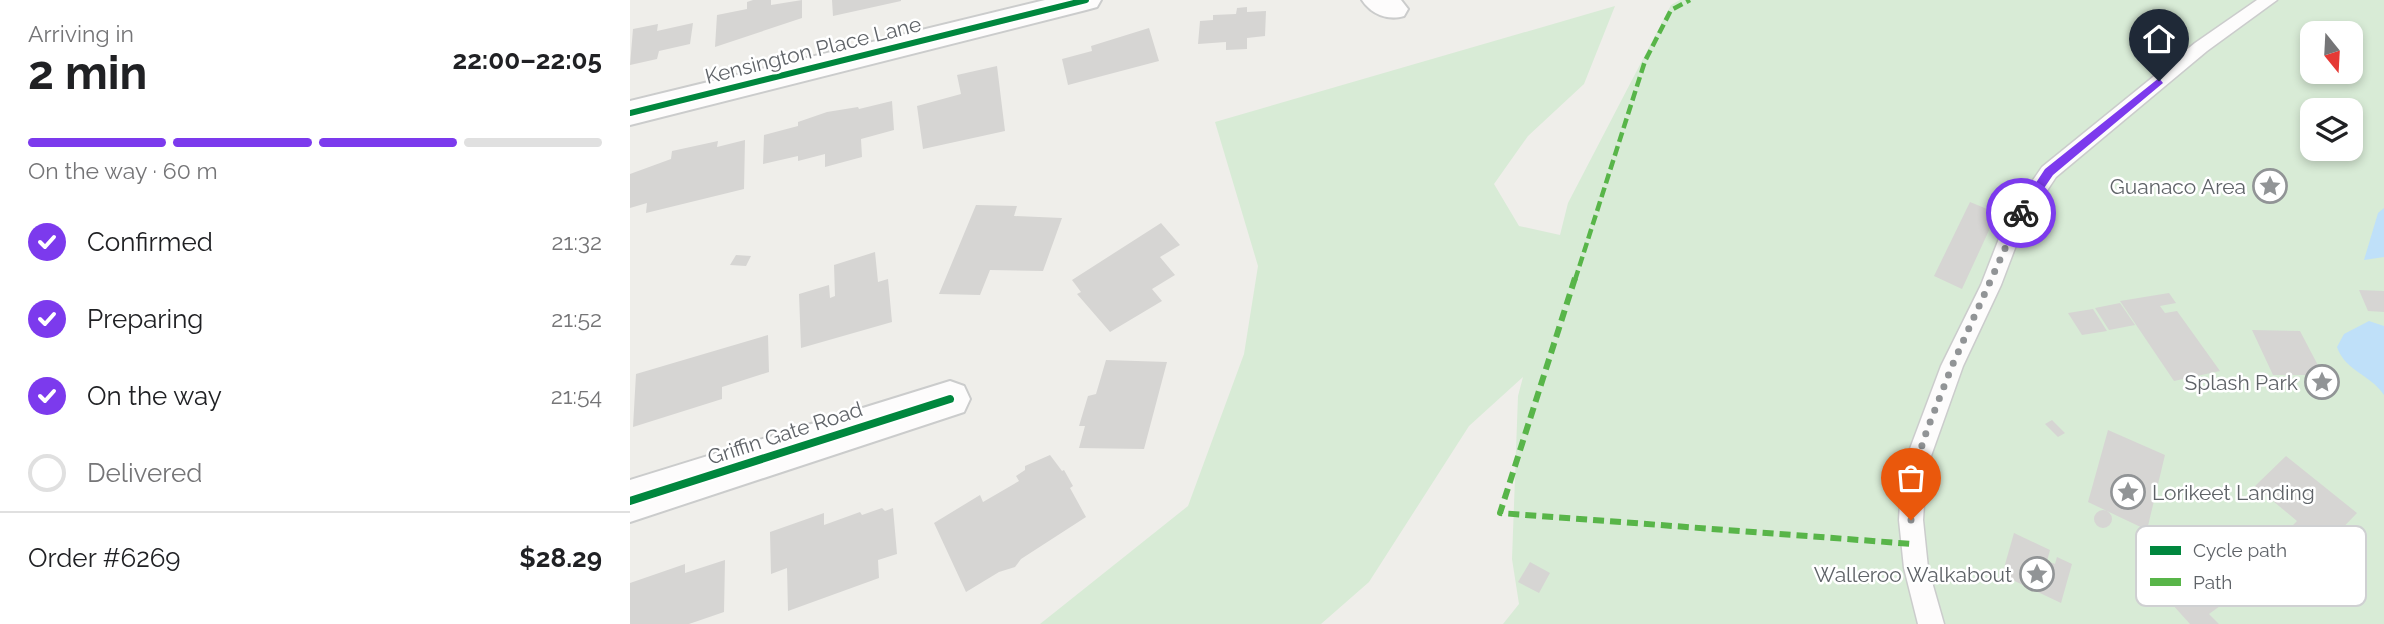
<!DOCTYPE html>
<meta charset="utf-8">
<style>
body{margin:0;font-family:Raleway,sans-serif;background:#f2f2f2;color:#202124;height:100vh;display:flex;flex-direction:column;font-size:26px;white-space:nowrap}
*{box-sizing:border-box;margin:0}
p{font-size:23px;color:#757577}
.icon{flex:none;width:38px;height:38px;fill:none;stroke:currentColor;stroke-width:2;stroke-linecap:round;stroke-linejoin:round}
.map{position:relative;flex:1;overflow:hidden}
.details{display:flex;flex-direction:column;background:#fff;width:630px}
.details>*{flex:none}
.needle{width:46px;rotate:162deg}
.buttons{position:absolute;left:1670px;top:21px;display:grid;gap:14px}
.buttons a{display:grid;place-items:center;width:63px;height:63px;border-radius:14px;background:#fff;box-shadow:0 4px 10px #0003;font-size:35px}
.pin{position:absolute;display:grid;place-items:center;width:60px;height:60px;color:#fff;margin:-72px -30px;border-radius:50% 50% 50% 0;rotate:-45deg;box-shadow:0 0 7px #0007}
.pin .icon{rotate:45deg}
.courier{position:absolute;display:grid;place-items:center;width:70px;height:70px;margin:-35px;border:5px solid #7c3aed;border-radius:50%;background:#fff;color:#222;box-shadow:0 2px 9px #0007}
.overview em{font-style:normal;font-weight:700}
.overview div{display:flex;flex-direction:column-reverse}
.overview{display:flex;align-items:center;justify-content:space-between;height:119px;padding:0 28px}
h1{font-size:46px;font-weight:700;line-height:52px}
.bar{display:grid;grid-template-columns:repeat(4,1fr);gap:10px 7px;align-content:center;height:84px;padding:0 28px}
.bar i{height:9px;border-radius:5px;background:#e0e0e0}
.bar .selected{background:#7c3aed}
.bar p{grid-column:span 4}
.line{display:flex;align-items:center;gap:18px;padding:0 28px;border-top:2px solid #e0e0e0}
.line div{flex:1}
ol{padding:0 28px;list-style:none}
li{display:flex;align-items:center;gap:21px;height:77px}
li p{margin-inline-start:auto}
li .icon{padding:7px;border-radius:50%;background:#7c3aed;color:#fff;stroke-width:4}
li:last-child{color:#757577}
li i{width:38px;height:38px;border:4px solid #e0e0e0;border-radius:50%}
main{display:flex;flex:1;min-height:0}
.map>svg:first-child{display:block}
</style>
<main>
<section class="details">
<div class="overview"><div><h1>2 min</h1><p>Arriving in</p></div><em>22:00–22:05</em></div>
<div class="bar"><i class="selected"></i><i class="selected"></i><i class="selected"></i><i></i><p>On the way · 60 m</p></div>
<ol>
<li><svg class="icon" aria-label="check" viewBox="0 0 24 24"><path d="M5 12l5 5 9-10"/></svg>Confirmed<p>21:32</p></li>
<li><svg class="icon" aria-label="check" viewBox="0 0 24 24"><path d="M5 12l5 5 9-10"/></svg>Preparing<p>21:52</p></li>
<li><svg class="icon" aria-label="check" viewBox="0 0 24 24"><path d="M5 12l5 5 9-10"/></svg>On the way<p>21:54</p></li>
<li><i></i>Delivered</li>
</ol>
<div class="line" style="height:91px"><div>Order #6269</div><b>$28.29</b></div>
</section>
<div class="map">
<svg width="1754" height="624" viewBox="0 0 1754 624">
<rect width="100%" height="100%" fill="#efeeea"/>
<path fill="#d8ebd6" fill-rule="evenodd" d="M1050,0H1754V624H873L889,604L882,559L888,396L893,377L839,426L739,582L691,624H410L558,506L614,354L628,266L585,122L985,6L954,84L898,136L864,184L889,226L930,235L938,203L1041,5ZM1682,33H1720V72H1682ZM1682,110H1720V149H1682Z"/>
<path fill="#bfe0f9" d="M1754,208V257L1734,260L1748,213Z
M1739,321L1754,326V395C1740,374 1715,371 1707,347L1714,334Z"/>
<path fill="#d6d5d3" d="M123,0H141V5L172,0V18L85,47L87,15L117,9V2Z
M202,0H271V1L203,16Z
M617,7V12L636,11L635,36L617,38V49L596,50V42L568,44L570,21L583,20V15L606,14L607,8Z
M63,23L60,44L29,51L27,59L0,65L3,29L28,24L27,31Z
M519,28L529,61L438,85L432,59L462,51L461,46Z
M367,66L375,131L293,149L287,106L331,94L327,75Z
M262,101L264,130L231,139L232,157L195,167V154L168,161V156L133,164L134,135L168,126V122L197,112L228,107L229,109Z
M115,140L114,189L16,213L17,203L0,208V174L41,159L42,151L88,141L87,147Z
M1340,202L1367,213L1332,289L1304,276Z
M346,205L387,206L384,216L432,218L413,271L360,270L350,295L309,294Z
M531,223L550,245L530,257L545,275L522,289L532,301L480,332L447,294L451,292L442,280Z
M245,252L248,282L258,279L262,322L171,348L169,294L199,285L200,298L205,296L204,265Z
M106,255L121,256L116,266L100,265Z
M1729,290L1754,291V312L1738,311Z
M1539,293L1546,303L1530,306L1535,313L1547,311L1590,371L1544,381L1490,301Z
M1490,303L1505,325L1479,330L1465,308Z
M1463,309L1477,331L1452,335L1438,313Z
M1622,330L1670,331L1693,375H1643Z
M138,335L139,372L92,387V399L3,427L6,374Z
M476,360L537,362L514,449L449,448L455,426H449L458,396L466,394Z
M1422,420L1435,433L1428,437L1415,424Z
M1478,430L1535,455L1517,530L1458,502Z
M420,455L432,471L434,470L443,486L440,488L456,517L391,559L385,567L369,572L336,592L304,523L350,495L353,502L384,484L389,481L386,476L395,470V466Z
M1656,456L1727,513L1679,563L1650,538L1667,521L1625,486Z
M252,508L255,511L263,508L267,554L248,560L249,578L158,611L157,568L141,574L140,532L194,513V525L230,512L232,515Z
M1464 519a9 9 0 1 1 18 0a9 9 0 1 1-18 0Z
M1612,532L1646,566L1623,582L1635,595L1624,603L1612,590L1579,614L1589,624H1560L1532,593L1558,576L1554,571L1567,563L1559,555L1586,536L1593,545Z
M1384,533L1420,550L1417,561L1425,564L1427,557L1442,564L1431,603L1372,575Z
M95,560L94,612L59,624H0V583L55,564V573Z
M900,562L920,573L909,593L888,582Z"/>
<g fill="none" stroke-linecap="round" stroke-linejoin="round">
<g stroke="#cbcccc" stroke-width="3">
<path id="lane" d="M1627,0H1647L1577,51L1426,177L1393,227L1371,285L1333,366L1296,470L1293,520L1298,568L1314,624H1288L1274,568L1269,520L1272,470L1311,366L1351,285L1377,218L1412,167L1565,43Z"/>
</g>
<g stroke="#cbcccc" stroke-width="4">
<path id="street" d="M415,0H471L467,7L456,10L0,125V101Z
M732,0H771L778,9L774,16C758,21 741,14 732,0Z
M320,381L334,386L340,399L334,412L0,522V480Z"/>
</g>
<use href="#lane" fill="#fdfcfc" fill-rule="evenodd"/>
<use href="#street" fill="#fdfcfc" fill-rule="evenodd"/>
<path stroke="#58b549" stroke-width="4.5" stroke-dasharray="10 4.5" stroke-linecap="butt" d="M945,280L1015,61L1041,10L1060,0"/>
<path stroke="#58b549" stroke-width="6" stroke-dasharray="11 6" stroke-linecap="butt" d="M945,278L870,513L1283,544"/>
<g stroke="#fff" stroke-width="10">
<path id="cycleway-far1" d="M0,113L456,0"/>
</g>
<g stroke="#fff" stroke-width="12">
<path id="cycleway" d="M0,501L320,399"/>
</g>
<use href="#cycleway-far1" stroke="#00873e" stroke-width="6"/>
<use href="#cycleway" stroke="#00873e" stroke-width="8"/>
</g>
<path fill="#7c3aed" d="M1529,78L1533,83L1423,175L1395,216H1388V210L1415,169Z"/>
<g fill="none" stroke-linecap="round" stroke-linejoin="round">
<path stroke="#919496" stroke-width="7" stroke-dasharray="0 12.6" d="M1281,520L1284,470L1297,430L1322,366L1391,213"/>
</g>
<defs>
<g id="sight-ring" transform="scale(1.75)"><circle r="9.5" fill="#fff" stroke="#919496" stroke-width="1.5"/><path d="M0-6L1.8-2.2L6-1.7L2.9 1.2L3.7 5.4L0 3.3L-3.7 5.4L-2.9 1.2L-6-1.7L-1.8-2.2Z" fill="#919496"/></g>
</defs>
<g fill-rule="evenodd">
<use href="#sight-ring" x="1640" y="186"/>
<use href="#sight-ring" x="1692" y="382"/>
<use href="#sight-ring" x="1498" y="492"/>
<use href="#sight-ring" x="1407" y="574"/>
</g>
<g text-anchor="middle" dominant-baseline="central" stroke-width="5" stroke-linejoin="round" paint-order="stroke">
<g font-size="21" fill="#5f6368" stroke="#fff">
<text transform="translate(183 50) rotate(-14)">Kensington Place Lane</text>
<text transform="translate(155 433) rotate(-18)">Griffin Gate Road</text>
</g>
<g font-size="21" fill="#5f6368" stroke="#fff" text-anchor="end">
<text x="1616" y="186">Guanaco Area</text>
<text x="1668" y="382">Splash Park</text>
<text x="1522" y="492" text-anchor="start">Lorikeet Landing</text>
<text x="1382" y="574">Walleroo Walkabout</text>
</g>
</g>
<rect x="1506" y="526" width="230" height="80" rx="10" fill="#fff" stroke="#cfd0d2" stroke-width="2"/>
<rect x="1520" y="546" width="31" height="9" fill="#00873e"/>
<rect x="1520" y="578" width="31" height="8" fill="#58b549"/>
<g font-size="19" fill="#5f6368">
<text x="1563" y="557">Cycle path</text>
<text x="1563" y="589">Path</text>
</g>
</svg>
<div class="buttons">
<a><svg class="needle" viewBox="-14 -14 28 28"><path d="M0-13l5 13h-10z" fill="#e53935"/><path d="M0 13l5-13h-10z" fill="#757577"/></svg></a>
<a><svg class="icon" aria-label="layers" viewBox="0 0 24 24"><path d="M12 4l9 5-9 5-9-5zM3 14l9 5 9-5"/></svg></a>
</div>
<div class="pin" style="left:1281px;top:520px;background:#ea580c"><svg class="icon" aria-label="bag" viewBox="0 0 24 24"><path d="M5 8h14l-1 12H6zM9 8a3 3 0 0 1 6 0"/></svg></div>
<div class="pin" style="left:1529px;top:81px;background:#1f2937"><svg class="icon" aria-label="home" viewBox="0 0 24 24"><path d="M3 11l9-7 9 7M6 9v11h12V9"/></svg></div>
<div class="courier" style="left:1391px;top:213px"><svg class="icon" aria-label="bike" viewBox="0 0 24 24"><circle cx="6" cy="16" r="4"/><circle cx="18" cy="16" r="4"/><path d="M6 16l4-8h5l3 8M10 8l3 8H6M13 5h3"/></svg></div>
</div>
</main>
